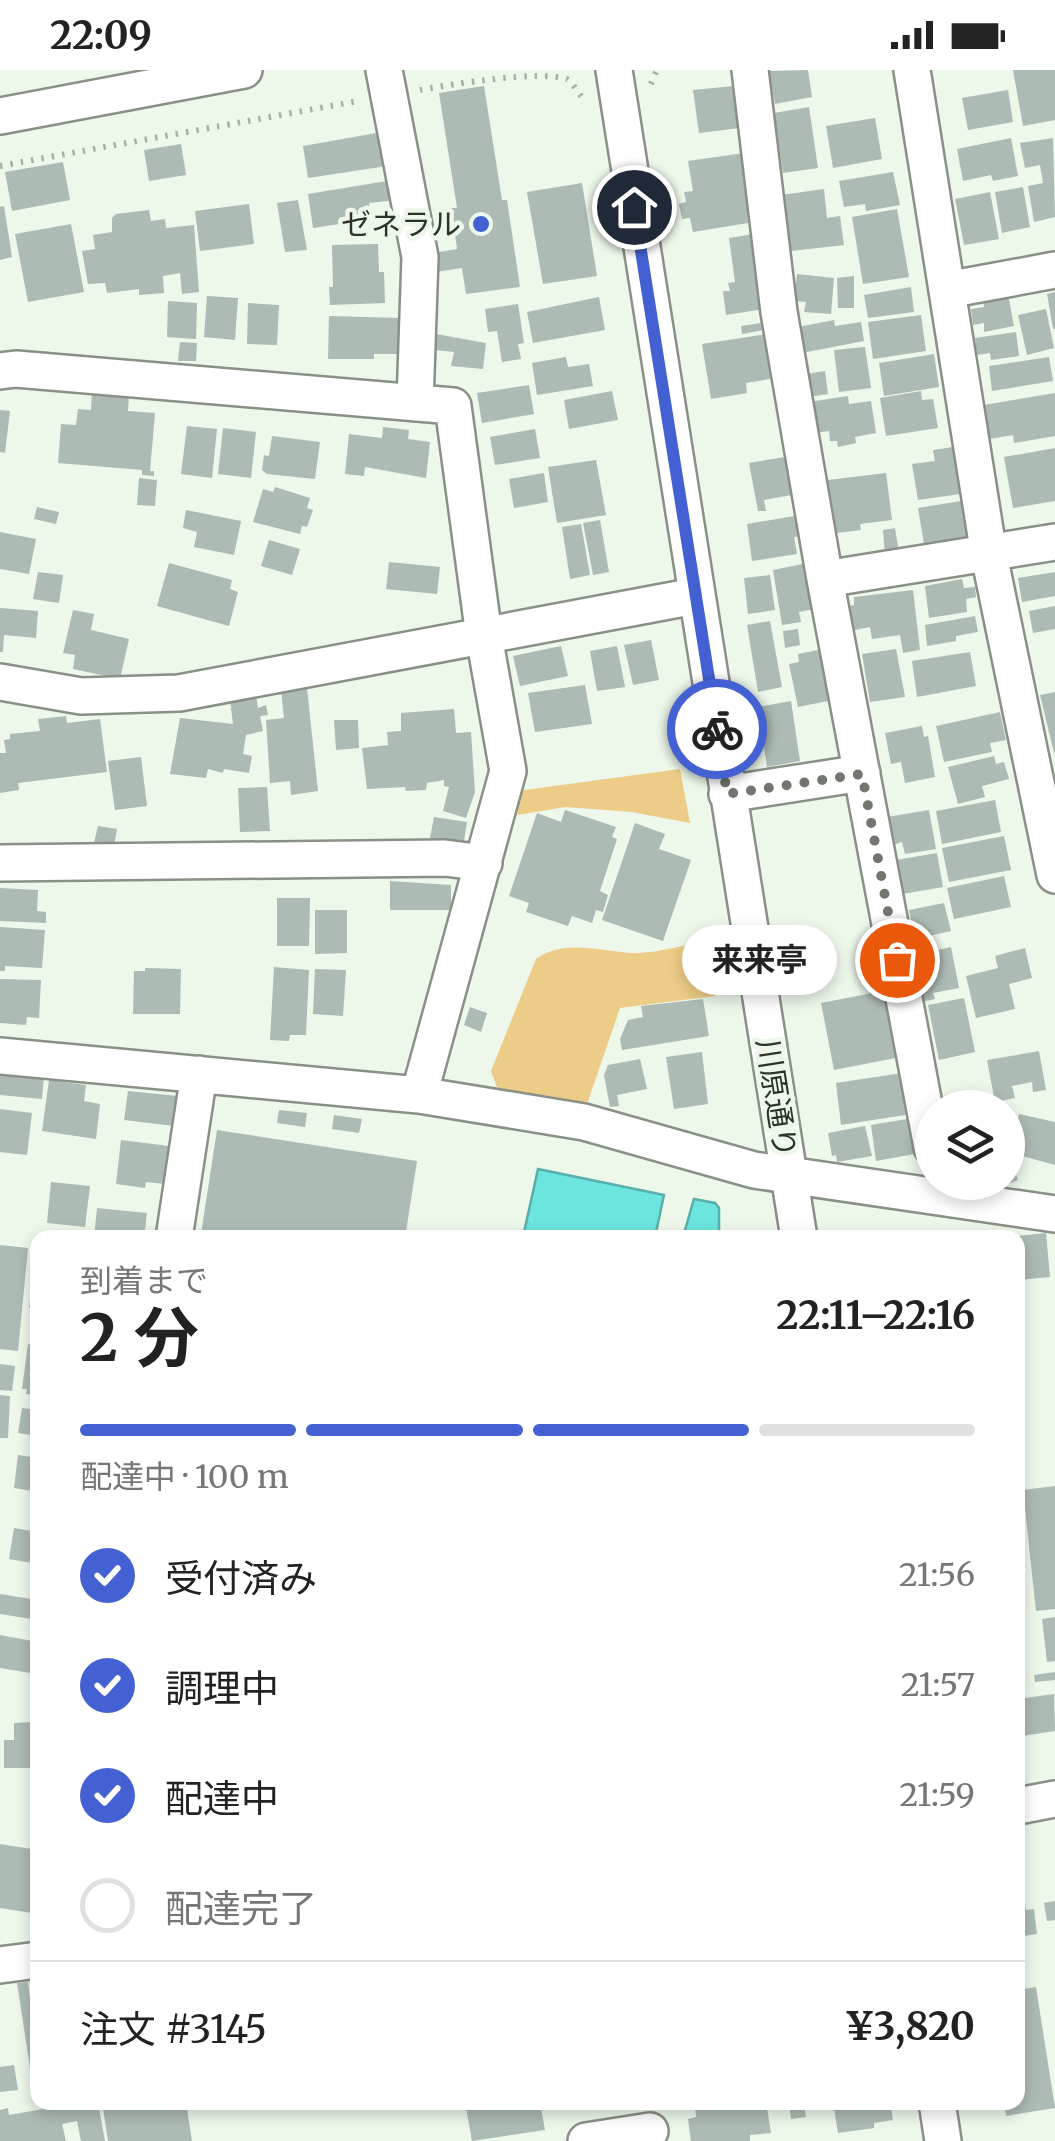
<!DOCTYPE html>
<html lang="ja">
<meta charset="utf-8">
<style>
body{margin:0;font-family:Merriweather,"Noto Sans JP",serif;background:#f6f6f6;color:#222;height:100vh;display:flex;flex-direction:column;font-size:38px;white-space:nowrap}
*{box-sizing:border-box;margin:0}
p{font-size:32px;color:#767676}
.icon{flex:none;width:55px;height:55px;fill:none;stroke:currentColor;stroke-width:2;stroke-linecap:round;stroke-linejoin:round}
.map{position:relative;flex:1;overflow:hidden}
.drawer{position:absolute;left:30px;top:1160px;width:995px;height:880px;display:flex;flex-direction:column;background:#fff;border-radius:20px;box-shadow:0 5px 15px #0003}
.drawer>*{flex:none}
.tools{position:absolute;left:915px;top:1020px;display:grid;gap:20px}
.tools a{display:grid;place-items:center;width:110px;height:110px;border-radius:50%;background:#fff;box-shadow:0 5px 15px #0003;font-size:50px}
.pin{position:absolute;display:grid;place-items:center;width:85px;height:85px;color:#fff;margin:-42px;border:5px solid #fff;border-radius:50%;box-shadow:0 2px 10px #0007}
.courier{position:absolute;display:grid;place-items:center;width:100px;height:100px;margin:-50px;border:8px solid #4461d4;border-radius:50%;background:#fff;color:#222;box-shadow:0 2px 12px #0007}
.bubble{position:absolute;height:70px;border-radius:35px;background:#fff;box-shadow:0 5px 15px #0003;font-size:32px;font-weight:700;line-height:70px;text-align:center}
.head em{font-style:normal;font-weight:700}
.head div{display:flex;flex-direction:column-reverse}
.head{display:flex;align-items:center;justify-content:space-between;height:170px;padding:0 50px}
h1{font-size:65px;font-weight:700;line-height:75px}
.bar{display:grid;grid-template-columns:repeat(4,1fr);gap:15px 10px;align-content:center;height:120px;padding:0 50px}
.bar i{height:12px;border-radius:8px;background:#e0e0e0}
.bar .active{background:#4461d4}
.bar p{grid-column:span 4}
.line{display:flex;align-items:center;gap:25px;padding:0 50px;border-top:2px solid #e0e0e0}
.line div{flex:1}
ol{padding:0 50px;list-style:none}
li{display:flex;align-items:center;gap:30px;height:110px}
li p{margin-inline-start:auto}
li .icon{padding:10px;border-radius:50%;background:#4461d4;color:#fff;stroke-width:4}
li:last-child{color:#767676}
li i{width:55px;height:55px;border:5px solid #e0e0e0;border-radius:50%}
.status{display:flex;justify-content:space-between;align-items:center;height:70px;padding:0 50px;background:#fff;direction:ltr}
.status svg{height:28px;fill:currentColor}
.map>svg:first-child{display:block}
</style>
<div class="status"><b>22:09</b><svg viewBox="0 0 49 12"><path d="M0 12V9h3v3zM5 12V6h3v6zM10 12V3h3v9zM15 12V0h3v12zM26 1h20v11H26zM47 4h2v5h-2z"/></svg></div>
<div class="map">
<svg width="1055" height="2071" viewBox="0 0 1055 2071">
<rect width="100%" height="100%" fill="#edf7ea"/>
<path fill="#edcc87" d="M680,699L690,753L632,742L565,737L518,745L517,721Z
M710,871L715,926L620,938L586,1037L498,1020L491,1001L536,889C566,867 605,883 638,883C662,882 687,874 710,871Z"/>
<path fill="#6be5de" stroke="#59afa9" stroke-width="2.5" d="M538,1099L664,1125L655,1167H523Z
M694,1129L715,1133L719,1138V1167H683Z"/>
<path fill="#acbbb3" d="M808,0L812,27L775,34L769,1Z
M1013,0H1055V50L1023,56Z
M484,16L502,130H507L520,217L466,224L462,198L436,202L433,183L457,179L451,138H457L439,23Z
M734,16L740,58L699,63L693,20Z
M1008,20L1013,52L968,60L962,28Z
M809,37L818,98L783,103L774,43Z
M875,48L882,89L833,98L826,56Z
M382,62L387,96L308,108L303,76Z
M1011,68L1018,106L993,111L991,105L963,111L957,79Z
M1053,68L1055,147L1034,152L1028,116L1043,113L1040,95L1025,98L1020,73Z
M181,74L186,105L149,111L144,80Z
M744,83L753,142L747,143L748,153L693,162L690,148L682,149L679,134L686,132L684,122L693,121L688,91Z
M63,92L70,130L12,141L5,102Z
M893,102L900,135L866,141L865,134L844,137L839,111Z
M393,110L396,130L369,133L372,149L313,158L308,124Z
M582,113L597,206L543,214L527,122Z
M1023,117L1030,157L1002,163L995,122Z
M824,119L827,148L840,146L844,175L791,181L781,125Z
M990,122L999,169L964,175L955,129Z
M298,130L307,180L285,182L277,133Z
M249,134L254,174L200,181L195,141Z
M4,136L12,187L0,190V137Z
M897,139L909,207L863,214L852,147Z
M149,140L151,151L165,149L166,158L194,155L199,222L182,224L180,203L163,206L164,223L139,225V219L107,223L105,213L88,214L82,181L95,179L93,165L112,162V148L116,144Z
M71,154L84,222L28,232L15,164Z
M761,163L771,238L726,245L723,221H730L728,213L735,212L729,168Z
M378,174L379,202H384L385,233L330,235L329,217H333L332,175Z
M797,204L834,208L831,244L804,242L806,232L794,231Z
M854,206V238H838L837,208Z
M911,217L914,242L868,248L864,225Z
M1055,222V259H1053L1047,224Z
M1008,224L1014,256L984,262V253L973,255L971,239L984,237L983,229Z
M207,226L238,228L235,270L204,267Z
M599,227L605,260L533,273L527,242Z
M168,231L197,233L196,269L167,267Z
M248,233L279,235L277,275L247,274Z
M518,234L524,273L518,274L521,289L502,292L497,261L488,262L485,239Z
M1046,239L1054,278L1027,285L1018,245Z
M921,245L926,281L873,289L868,252Z
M329,246L401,248L400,284H374V289H328Z
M834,250L835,256L861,252L864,271L802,283L798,257Z
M767,252L769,259L742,264L741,256Z
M1016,262L1019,286L991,290L990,283L977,285L975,268Z
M436,264L486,273L483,299L451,296L454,282L435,280Z
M767,264L775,308L746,313L747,323L711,329L702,274Z
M180,272L197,273L196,291H178Z
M865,277L871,318L839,322L834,280Z
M934,284L939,317L884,326L879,293Z
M566,287L568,297L589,294L593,316L537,325L532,293Z
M1049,287L1053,311L992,321L989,296Z
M825,301L828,324L808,327L805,304Z
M529,315L534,344L482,353L477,323Z
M92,320L129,323L128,341L155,343L150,401H154V406L142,405V400L58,393L61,354L76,355L78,339L91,340Z
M612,321L618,350L569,359L564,330Z
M921,321L922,330L933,329L938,358L886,366L880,328Z
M1055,323V366L1014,373L1013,365L990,369L984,335Z
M848,326L849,334L871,331L876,363L855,367L856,373L838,377L837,371H830L829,361L814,363L809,332Z
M0,340L10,341L5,383L0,382Z
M187,356L217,359L212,408L181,404Z
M383,357L409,360L408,369L430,372L426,408L365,397L364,406L345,404L349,364L382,368Z
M223,358L256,362L251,408L218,404Z
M535,359L540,388L495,395L490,367Z
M272,366L320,372L315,409L267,404L262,400L264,385L269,386Z
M953,377L960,424L918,430L912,394L935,391L933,380Z
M1055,378V431L1013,438L1004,387Z
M791,386L797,424L764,430L766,441H758L749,393Z
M596,390L606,445L557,453L548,397Z
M544,403L548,432L514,438L509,409Z
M886,403L892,450L860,454L861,460L837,463L828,410Z
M139,408L157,410L155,436L137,435Z
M275,417L310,428L307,438L313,440L307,457L302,456L300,464L253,452L263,419L273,422Z
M961,431L967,468L924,474L918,438Z
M37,437L59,442L56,454L34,449Z
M186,440L241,451L234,485L194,477L197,462L183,458Z
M800,445L803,466L794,467L797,484L752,491L747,454Z
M600,450L609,502L593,505L583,453Z
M581,454L590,505L570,509L562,457Z
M895,458L899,482L885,484L883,460Z
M0,462L36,469L29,504L0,499Z
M269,470L300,479L292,505L261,496Z
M389,492L440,497L437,524L386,519Z
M169,493L232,510L230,519L238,522L229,556L157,536Z
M807,493L815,539L799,542L801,552L782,555L773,500Z
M38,502L63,505L59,533L33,529Z
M1055,502V526L1022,532L1018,508Z
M770,505L775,540L748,544L744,508Z
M962,509L964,518L975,517L976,527L966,529L967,542L929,548L925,516Z
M913,520L920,580L903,583L900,565L872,569L870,557L849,561L845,537L854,535V527Z
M1055,536V559L1033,563L1029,541Z
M0,538L38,541L36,568L4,565L3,582H0Z
M73,540L94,544L91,560L129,569L120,609L73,599L75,585L63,583Z
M975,546L978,562L956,566V571L927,576L925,555Z
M770,551L782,617L758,622L747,555Z
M798,559L800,575L785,578L783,561Z
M651,570L659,610L633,615L624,575Z
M561,576L568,606L520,616L513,586Z
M617,576L625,617L597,621L590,581Z
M823,579L833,630L798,637L789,594L799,592L798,584Z
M896,579L905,627L870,632L862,584Z
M970,582L976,616L917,627L912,591Z
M585,615L592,654L535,662L528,623Z
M307,618L318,721L291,725L290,711L270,713L266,650L284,648L281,620Z
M1055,622V682L1054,683L1040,625Z
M256,625L258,638L266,635L268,645L260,646L263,661L246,665L243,684L252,686L249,703L224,699L223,703L208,699L206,708L170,704L180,648L233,654L230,630Z
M791,631L800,691L767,697L758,637Z
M454,639L456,663L471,662L475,722L466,748L443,741L449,717L444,716V710L427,713L426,720L406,721L405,717L367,719L362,678L388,675L387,662L401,661V643Z
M1000,642L1006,670L990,673L992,682L944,692L936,656Z
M66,646L67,653L100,649L107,702L18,713L19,720L0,723V683H6L4,670L10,669V664L40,661L38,649Z
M334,650H358L359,678L336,680Z
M922,656L924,667L928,666L935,707L905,713L901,692L891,694L885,663Z
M994,686L996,694L1004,692L1009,709L982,716L985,727L958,734L948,697Z
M141,687L147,736L115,740L108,691Z
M267,717L270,761L240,762L238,718Z
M995,730L1001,762L942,774L936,741Z
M565,740L616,757L612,767L617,769L600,821L608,825L603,842L596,840L592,853L572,846L568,856L526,842L529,833L509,826L537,743L561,752Z
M929,740L936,779L905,784L902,772L893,775L887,747Z
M434,747L467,752L464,771L430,768Z
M635,753L665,764L659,779L691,790L663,871L602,850Z
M98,756L117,759L114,776L94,773Z
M1004,766L1011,800L949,812L942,778Z
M937,783L943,817L902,824L896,790Z
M1004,806L1011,837L954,849L947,818Z
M390,811L451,815V840H390Z
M0,818L38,820L37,841L46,842V853L0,851Z
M277,828H310L309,876H277Z
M944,833L951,861L915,869L909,840Z
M315,840H347V883L315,884Z
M0,857L45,860L42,898L5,896V901H0Z
M951,877L959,918L933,923L935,929L921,932L918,914L925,912L919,884Z
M1025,878L1032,908L1009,914L1015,939L976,948L966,906L998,898L995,886Z
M274,897L309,900L306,965H290L289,971L270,970Z
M145,898L181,899L180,944H133L134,901H145Z
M315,899L346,900L343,946L313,944Z
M0,909L41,910L39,948L27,947L26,955L0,953Z
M893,919L906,986L834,1000L821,933Z
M964,928L975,982L939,990L928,935Z
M703,929L709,966L622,980L620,969L628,950L643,947L641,936Z
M470,937L487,943L481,962L464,955Z
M1039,981L1046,1020L1033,1022L1032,1012L1012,1016L1015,1028L995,1032L987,990Z
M702,982L708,1034L674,1039L666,987Z
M640,989L647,1019L617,1025L619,1036L610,1037L604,1005L608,995Z
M0,1002L44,1007L42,1029L0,1025Z
M909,1002L918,1043L841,1055L836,1013Z
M49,1010L86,1015L84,1031L100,1034L96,1069L42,1061Z
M128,1021L178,1026L174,1056L124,1050Z
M0,1039L32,1043L27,1085L0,1082Z
M279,1040L307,1043L305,1057L277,1053Z
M1019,1044L1055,1052V1095L1011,1083Z
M334,1045L362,1049L359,1063L332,1059Z
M919,1047L926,1082L876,1091L871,1055Z
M865,1056L872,1086L837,1092L836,1085L832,1086L828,1063Z
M217,1060L417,1091L405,1168H226L201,1164Z
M121,1070L169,1076L164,1114L146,1112L145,1118L116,1114Z
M1008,1081L1018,1110L1008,1114Z
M51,1112L90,1116L85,1157L47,1153Z
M97,1138L147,1143L144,1168H94Z
M1046,1163L1050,1207L1018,1210V1166Z
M0,1175L28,1178L18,1281L0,1279Z
M35,1194H38V1239L29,1238Z
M28,1274L38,1275V1325L26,1324L27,1319H22Z
M0,1294L15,1296L12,1321L0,1320Z
M0,1325L10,1326L8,1368H0Z
M22,1338L38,1340V1366L18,1363Z
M18,1385L38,1388V1422L14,1418Z
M1055,1416V1539L1036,1541L1023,1420Z
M14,1458L38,1462V1494L9,1489Z
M0,1524L38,1530V1550L0,1544Z
M1055,1547V1591L1047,1592L1042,1549Z
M0,1565L38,1572L36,1604L0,1598Z
M1055,1602V1610L1035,1612L1034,1605Z
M1054,1624L1055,1661L1022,1666L1018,1629Z
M31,1652L32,1698H4V1670H14V1653Z
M0,1774L38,1780V1844L0,1838Z
M1023,1823L1026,1840L1034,1839L1037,1864L1018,1867V1824Z
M1055,1831V1850L1047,1851L1044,1833Z
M28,1912L30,1929L38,1928V2003L31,2004L17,1913Z
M1036,1917L1055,2038L1006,2046L1004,2032H1018V1920Z
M14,1995L18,2020L0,2022V1997Z
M102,2032H186L192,2071H108Z
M465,2032H540L545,2060L472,2071Z
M717,2032H766L771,2063L750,2065V2071H691L688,2049L696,2047L695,2036Z
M789,2032H804L806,2047L791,2049Z
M833,2032H890L893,2050L874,2053V2058L838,2063Z
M98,2033L105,2071H81L77,2051L62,2054L66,2071H0V2040L8,2038L9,2045L60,2036V2040Z"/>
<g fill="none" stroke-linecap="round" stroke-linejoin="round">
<g stroke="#899186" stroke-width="40">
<path id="minor" d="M384,0L420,187L415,333
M614,0L799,1168
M750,0L779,242L825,509L932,1077
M912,0L989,485L1055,805
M0,46L244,0
M947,220L1055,200
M0,301L16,299L453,336L484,566L508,701L419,1025
M825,509L1055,472
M0,612L81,626L179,623L695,526
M727,724L862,703
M0,793L445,788L484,793
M0,986L419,1025L584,1052L754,1100L1055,1144
M174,1168L199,1004
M1018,1736L1055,1729
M0,1895L38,1890
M937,2032L943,2071
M586,2071L650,2061"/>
</g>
<path stroke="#a9b0a6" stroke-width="6" stroke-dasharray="2.5 8" stroke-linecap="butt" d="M651,14L657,0
M420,20C454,14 538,0 567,9C572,12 577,21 582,27L585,26
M0,96L358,31"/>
<use href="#minor" stroke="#fff" stroke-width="35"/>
</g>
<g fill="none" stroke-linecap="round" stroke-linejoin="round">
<path stroke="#71776f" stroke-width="10" stroke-dasharray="0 18" d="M717,659L727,724L862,704L897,890"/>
<path stroke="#4461d4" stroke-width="12" d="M634,137L717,659"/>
</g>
<circle fill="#4461d4" stroke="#edf7ea" stroke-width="4" cx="481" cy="154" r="10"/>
<g text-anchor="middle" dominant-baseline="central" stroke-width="9" stroke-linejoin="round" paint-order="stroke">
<g font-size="30" fill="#2e322d" stroke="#edf7ea" text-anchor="end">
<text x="461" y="154">ゼネラル</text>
</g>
<g font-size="30" fill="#2e322d" stroke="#edf7ea">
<text transform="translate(777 1028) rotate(81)">川原通り</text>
</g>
</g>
</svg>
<div class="tools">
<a><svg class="icon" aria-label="layers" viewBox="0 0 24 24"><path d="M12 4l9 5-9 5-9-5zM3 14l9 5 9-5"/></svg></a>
</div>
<div class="pin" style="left:897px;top:890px;background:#ea580c"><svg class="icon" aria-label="bag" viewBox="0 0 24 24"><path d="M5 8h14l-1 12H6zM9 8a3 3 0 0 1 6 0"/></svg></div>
<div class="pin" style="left:634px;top:137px;background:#1f2937"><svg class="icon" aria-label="home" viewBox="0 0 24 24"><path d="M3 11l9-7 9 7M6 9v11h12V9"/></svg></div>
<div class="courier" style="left:717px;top:659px"><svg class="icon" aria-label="bike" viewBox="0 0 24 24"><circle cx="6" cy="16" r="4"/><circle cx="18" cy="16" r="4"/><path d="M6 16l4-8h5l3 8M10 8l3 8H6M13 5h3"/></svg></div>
<div class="bubble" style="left:682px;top:855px;width:155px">来来亭</div>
<section class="drawer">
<div class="head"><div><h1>2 分</h1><p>到着まで</p></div><em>22:11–22:16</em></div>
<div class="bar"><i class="active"></i><i class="active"></i><i class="active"></i><i></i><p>配達中 · 100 m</p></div>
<ol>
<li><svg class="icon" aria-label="check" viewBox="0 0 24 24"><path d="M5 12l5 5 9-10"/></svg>受付済み<p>21:56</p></li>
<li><svg class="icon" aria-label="check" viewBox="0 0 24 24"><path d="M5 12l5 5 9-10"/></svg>調理中<p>21:57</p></li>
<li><svg class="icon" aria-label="check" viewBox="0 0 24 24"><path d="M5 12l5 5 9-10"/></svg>配達中<p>21:59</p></li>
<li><i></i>配達完了</li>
</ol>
<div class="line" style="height:130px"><div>注文 #3145</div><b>¥3,820</b></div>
</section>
</div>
